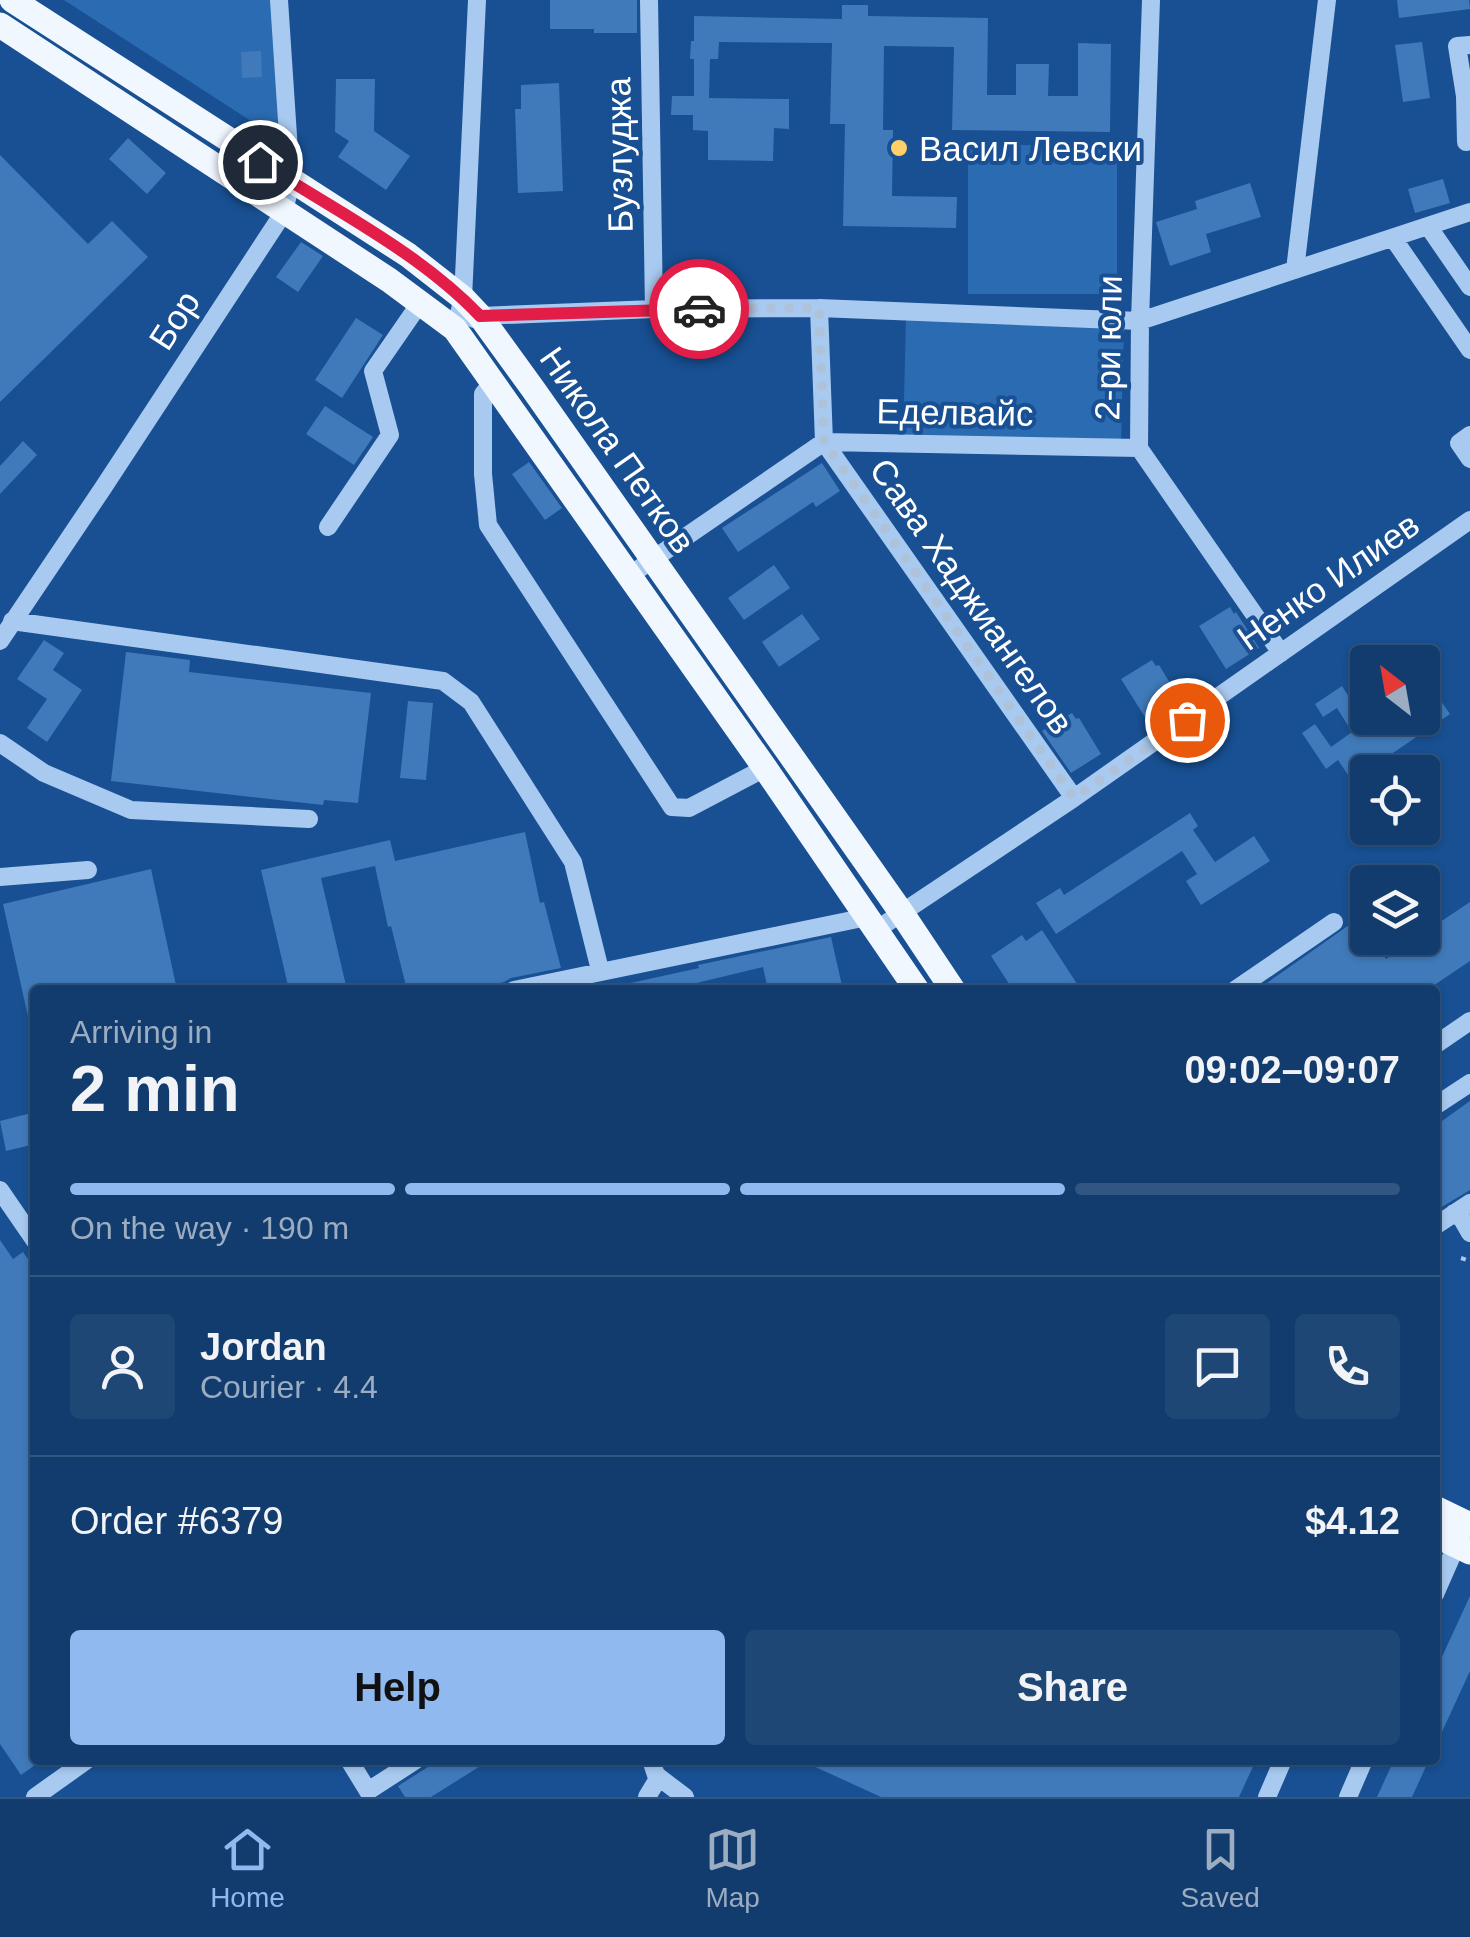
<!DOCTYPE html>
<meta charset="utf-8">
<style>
body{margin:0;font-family:Arial,sans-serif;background:#1f4776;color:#f1f3f6;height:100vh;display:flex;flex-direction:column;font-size:38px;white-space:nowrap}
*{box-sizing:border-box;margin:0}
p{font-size:32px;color:#9cadc2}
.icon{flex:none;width:55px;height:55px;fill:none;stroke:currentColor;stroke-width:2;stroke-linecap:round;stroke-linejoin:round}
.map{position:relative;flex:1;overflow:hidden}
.side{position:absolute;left:30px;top:985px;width:1410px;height:780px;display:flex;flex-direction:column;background:#123c6e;border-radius:10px;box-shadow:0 2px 8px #0004,0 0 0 2px #315681}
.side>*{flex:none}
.needle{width:65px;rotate:329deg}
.fabs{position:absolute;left:1350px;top:645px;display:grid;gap:20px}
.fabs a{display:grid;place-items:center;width:90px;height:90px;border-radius:10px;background:#123c6e;box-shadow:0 2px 8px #0004,0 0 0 2px #315681;font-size:50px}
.pin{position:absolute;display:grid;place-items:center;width:85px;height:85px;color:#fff;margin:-42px;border:5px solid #fff;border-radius:50%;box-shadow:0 2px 10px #0007}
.courier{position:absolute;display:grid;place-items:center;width:100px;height:100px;margin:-50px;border:8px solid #e11d48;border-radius:50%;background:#fff;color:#222;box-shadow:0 2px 12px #0007}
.head em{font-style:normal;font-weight:700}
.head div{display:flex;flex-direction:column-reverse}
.head{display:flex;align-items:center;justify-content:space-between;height:170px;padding:0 40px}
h1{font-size:65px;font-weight:700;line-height:75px}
.bar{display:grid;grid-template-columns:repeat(4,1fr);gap:15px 10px;align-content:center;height:120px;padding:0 40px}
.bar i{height:12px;border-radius:8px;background:#315681}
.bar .active{background:#90b9f0}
.bar p{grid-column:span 4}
.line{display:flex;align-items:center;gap:25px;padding:0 40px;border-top:2px solid #315681}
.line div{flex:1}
.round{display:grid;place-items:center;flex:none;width:105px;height:105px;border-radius:10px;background:#1f4776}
.button{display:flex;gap:20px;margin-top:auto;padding:20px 40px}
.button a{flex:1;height:115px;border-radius:10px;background:#90b9f0;color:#111;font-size:40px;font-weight:700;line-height:115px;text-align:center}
.button a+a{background:#1f4776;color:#f1f3f6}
.tab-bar{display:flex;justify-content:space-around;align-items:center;height:140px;border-top:2px solid #315681;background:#123c6e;font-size:28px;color:#9cadc2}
.tab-bar a{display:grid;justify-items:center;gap:5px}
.tab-bar .active{color:#90b9f0}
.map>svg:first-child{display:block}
</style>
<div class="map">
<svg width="1470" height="1797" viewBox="0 0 1470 1797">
<rect width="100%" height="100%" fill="#185093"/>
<path fill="#2a6bb1" d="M64,0H276L279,139Z
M968,145H1117V294H968Z
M906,318L1124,322L1121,444L903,440Z"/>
<path fill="#407aba" d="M550,0H637V33H594V29H550Z
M1397,0H1469L1470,9L1399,18Z
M842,5H868V16L988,18L987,95H1016V64H1049L1048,96H1078V43L1111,44L1110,132L952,130L954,47L884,46L883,130H893L892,196L957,197L956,228L843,226L845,124H830L832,43L719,42L718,59H710L709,98L789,99V129L774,128L773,161L708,160V131L693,130V115H671L672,96H694V59H690L691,41H694V16L842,19Z
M1422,42L1430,98L1403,102L1395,45Z
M261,51L262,77L242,78L241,52Z
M336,79H375L374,131L410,156L386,190L338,157L349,141L335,132Z
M559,83L563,191L518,193L515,109H521V85Z
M128,138L166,173L147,194L109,159Z
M0,155L88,244L112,221L148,257L0,402Z
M1443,179L1450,203L1415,213L1408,189Z
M1250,183L1261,217L1206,234L1211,252L1170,266L1156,222L1197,209L1195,201Z
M301,242L323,256L298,292L276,277Z
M356,318L383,335L342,398L315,380Z
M325,406L373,437L354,465L306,434Z
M23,441L37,455L0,494V466Z
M529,462L562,508L545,520L512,474Z
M822,463L840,491L816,507L813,502L738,552L722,528Z
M774,565L790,588L744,620L728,598Z
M1230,607L1234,614L1236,612L1259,648L1226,669L1199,626Z
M802,614L820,639L779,667L762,642Z
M44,640L64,653L53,670L82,690L47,742L27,728L47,699L17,679Z
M126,652L190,660L189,672L371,693L358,803L324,800L323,805L111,781Z
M1152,660L1156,666L1159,665L1181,701L1148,722L1121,679Z
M1342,686L1374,736L1401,718H1422V703L1436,694L1450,714L1352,781L1338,760L1326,769L1302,733L1315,724L1331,747L1352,732L1337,708L1323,717L1315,704Z
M408,701L433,703L426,780L400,778Z
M1072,713L1076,719L1079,718L1101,754L1071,773L1042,731Z
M1190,813L1198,826L1193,830L1215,862L1254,836L1270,861L1201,905L1186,881L1197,874L1182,851L1056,934L1036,903L1060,888L1064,895Z
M525,832L540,903L544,902L561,968L511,978L504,982L474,990H407L391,926L388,927L375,866L321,878L347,990H289L261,870L390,840L395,861Z
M151,869L177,990H35V1020L29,1021L3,904Z
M1470,902V961L1427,990H1257L1359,918L1368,931V938H1372L1386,959L1417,938H1422V934Z
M1042,930L1081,990H1013L991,956L1022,935L1026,941Z
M831,937L843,990H768L763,967L684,986L685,990H627L626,984L699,968L698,965Z
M1470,1101V1190L1435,1211V1126Z
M35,1112V1144L6,1151L0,1121Z
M0,1240L13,1259L23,1252L35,1269V1765L21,1775L0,1744Z
M1470,1596V1671L1435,1747V1672Z
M439,1760H490L431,1797H405L398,1786Z
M800,1760H1256L1239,1797H881Z
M1394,1760H1429L1412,1797H1377Z"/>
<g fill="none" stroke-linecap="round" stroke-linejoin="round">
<path stroke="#a8caf0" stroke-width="4" stroke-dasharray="5 8" stroke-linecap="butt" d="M1461,1258L1470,1261"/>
<path stroke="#a8caf0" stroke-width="18" d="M649,0L654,309
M1151,0L1140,321L1139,448L1281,653
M1470,45L1457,46L1465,96L1466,142L1470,141
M1428,226L1470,287
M1393,238L1470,350
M1295,270L1327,0
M819,308L824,442L1074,798
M474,319L480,316L654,309L819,308L1140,321L1470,212
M455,329L463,298L477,0
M493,382L483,394V474L488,525L672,807L689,808L765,768
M1470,435L1459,443L1470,459
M328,527L390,435L373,371L420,303
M630,575L824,442L1139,448
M12,621L443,681L471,702L573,862L600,970
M0,641L103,488L284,212L291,181L279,0
M0,743L44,773L131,810L309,819
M0,877L88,870
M876,930L1074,798L1470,520
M514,990L867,917
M1235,990L1334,922
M1435,1045L1470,1021
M1435,1106L1470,1083
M0,1190L35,1241
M1454,1213L1462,1219L1470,1233
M1435,1226L1470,1203
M1435,1594L1461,1535
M349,1760L368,1791L416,1760
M651,1760L656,1775L685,1797
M35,1797L87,1760
M647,1797L659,1777
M1267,1797L1283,1760
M1348,1797L1364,1760"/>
<path stroke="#f1f7ff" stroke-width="25" d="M12,0L408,255L463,298L480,316L533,389L901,912L953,990
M0,25L389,280L455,329L765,768L917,990
M1435,1508L1470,1525
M1435,1535L1470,1552"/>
</g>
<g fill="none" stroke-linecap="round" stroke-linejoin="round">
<path stroke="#aec2d9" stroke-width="10" stroke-dasharray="0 18" d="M699,309L819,308L824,442L1074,798L1187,720"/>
<path stroke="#e11d48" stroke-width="12" d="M260,162C334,210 419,252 480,316L699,309"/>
</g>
<circle fill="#ffd067" stroke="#185093" stroke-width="4" cx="899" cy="148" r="10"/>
<g text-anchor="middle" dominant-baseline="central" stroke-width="8" stroke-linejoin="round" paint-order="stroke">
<g font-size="35" fill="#fff" stroke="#185093" text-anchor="start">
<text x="919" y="148">Васил Левски</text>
</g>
<g font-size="35" fill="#fff" stroke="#185093">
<text transform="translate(619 155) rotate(-91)">Бузлуджа</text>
<text transform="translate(174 320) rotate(-57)">Бор</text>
<text transform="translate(1108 348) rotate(-89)">2-ри юли</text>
<text transform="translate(955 412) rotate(1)">Еделвайс</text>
<text transform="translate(618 450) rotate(55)">Никола Петков</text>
<text transform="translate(1328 581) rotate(-35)">Ненко Илиев</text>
<text transform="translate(972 596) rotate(55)">Сава Хаджиангелов</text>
</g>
</g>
</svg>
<div class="fabs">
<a><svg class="needle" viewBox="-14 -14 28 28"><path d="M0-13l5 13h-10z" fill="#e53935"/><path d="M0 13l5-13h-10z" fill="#9cadc2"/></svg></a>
<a><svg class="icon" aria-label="locate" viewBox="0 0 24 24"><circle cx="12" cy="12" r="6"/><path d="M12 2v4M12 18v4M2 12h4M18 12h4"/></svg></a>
<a><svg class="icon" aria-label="layers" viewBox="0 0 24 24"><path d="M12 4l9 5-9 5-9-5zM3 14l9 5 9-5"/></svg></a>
</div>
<div class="pin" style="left:1187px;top:720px;background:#ea580c"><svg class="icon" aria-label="bag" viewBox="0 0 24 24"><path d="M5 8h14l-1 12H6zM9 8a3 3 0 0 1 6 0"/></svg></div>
<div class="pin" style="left:260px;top:162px;background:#1f2937"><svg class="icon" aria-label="home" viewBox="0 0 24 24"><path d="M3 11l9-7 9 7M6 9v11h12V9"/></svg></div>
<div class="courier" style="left:699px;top:309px"><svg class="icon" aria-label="car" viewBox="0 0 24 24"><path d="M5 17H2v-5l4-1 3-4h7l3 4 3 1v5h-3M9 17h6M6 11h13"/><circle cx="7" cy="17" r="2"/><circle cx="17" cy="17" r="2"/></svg></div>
<section class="side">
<div class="head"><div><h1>2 min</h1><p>Arriving in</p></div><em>09:02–09:07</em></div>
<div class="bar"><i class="active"></i><i class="active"></i><i class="active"></i><i></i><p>On the way · 190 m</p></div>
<div class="line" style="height:180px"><a class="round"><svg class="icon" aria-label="person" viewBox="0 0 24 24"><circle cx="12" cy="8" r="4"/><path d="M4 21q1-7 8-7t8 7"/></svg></a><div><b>Jordan</b><p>Courier · 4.4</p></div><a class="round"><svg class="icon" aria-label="chat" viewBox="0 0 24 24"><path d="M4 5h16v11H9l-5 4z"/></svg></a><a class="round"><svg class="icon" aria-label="phone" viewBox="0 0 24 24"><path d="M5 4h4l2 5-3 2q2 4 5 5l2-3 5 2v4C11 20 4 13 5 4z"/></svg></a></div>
<div class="line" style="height:130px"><div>Order #6379</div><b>$4.12</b></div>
<div class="button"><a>Help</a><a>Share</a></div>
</section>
</div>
<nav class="tab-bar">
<a class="active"><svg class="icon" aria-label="home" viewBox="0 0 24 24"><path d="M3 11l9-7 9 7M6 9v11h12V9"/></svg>Home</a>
<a><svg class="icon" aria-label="map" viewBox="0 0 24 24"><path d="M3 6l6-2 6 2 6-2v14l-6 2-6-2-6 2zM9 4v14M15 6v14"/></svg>Map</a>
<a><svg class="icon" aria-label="saved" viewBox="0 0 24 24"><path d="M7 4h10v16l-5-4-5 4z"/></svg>Saved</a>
</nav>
